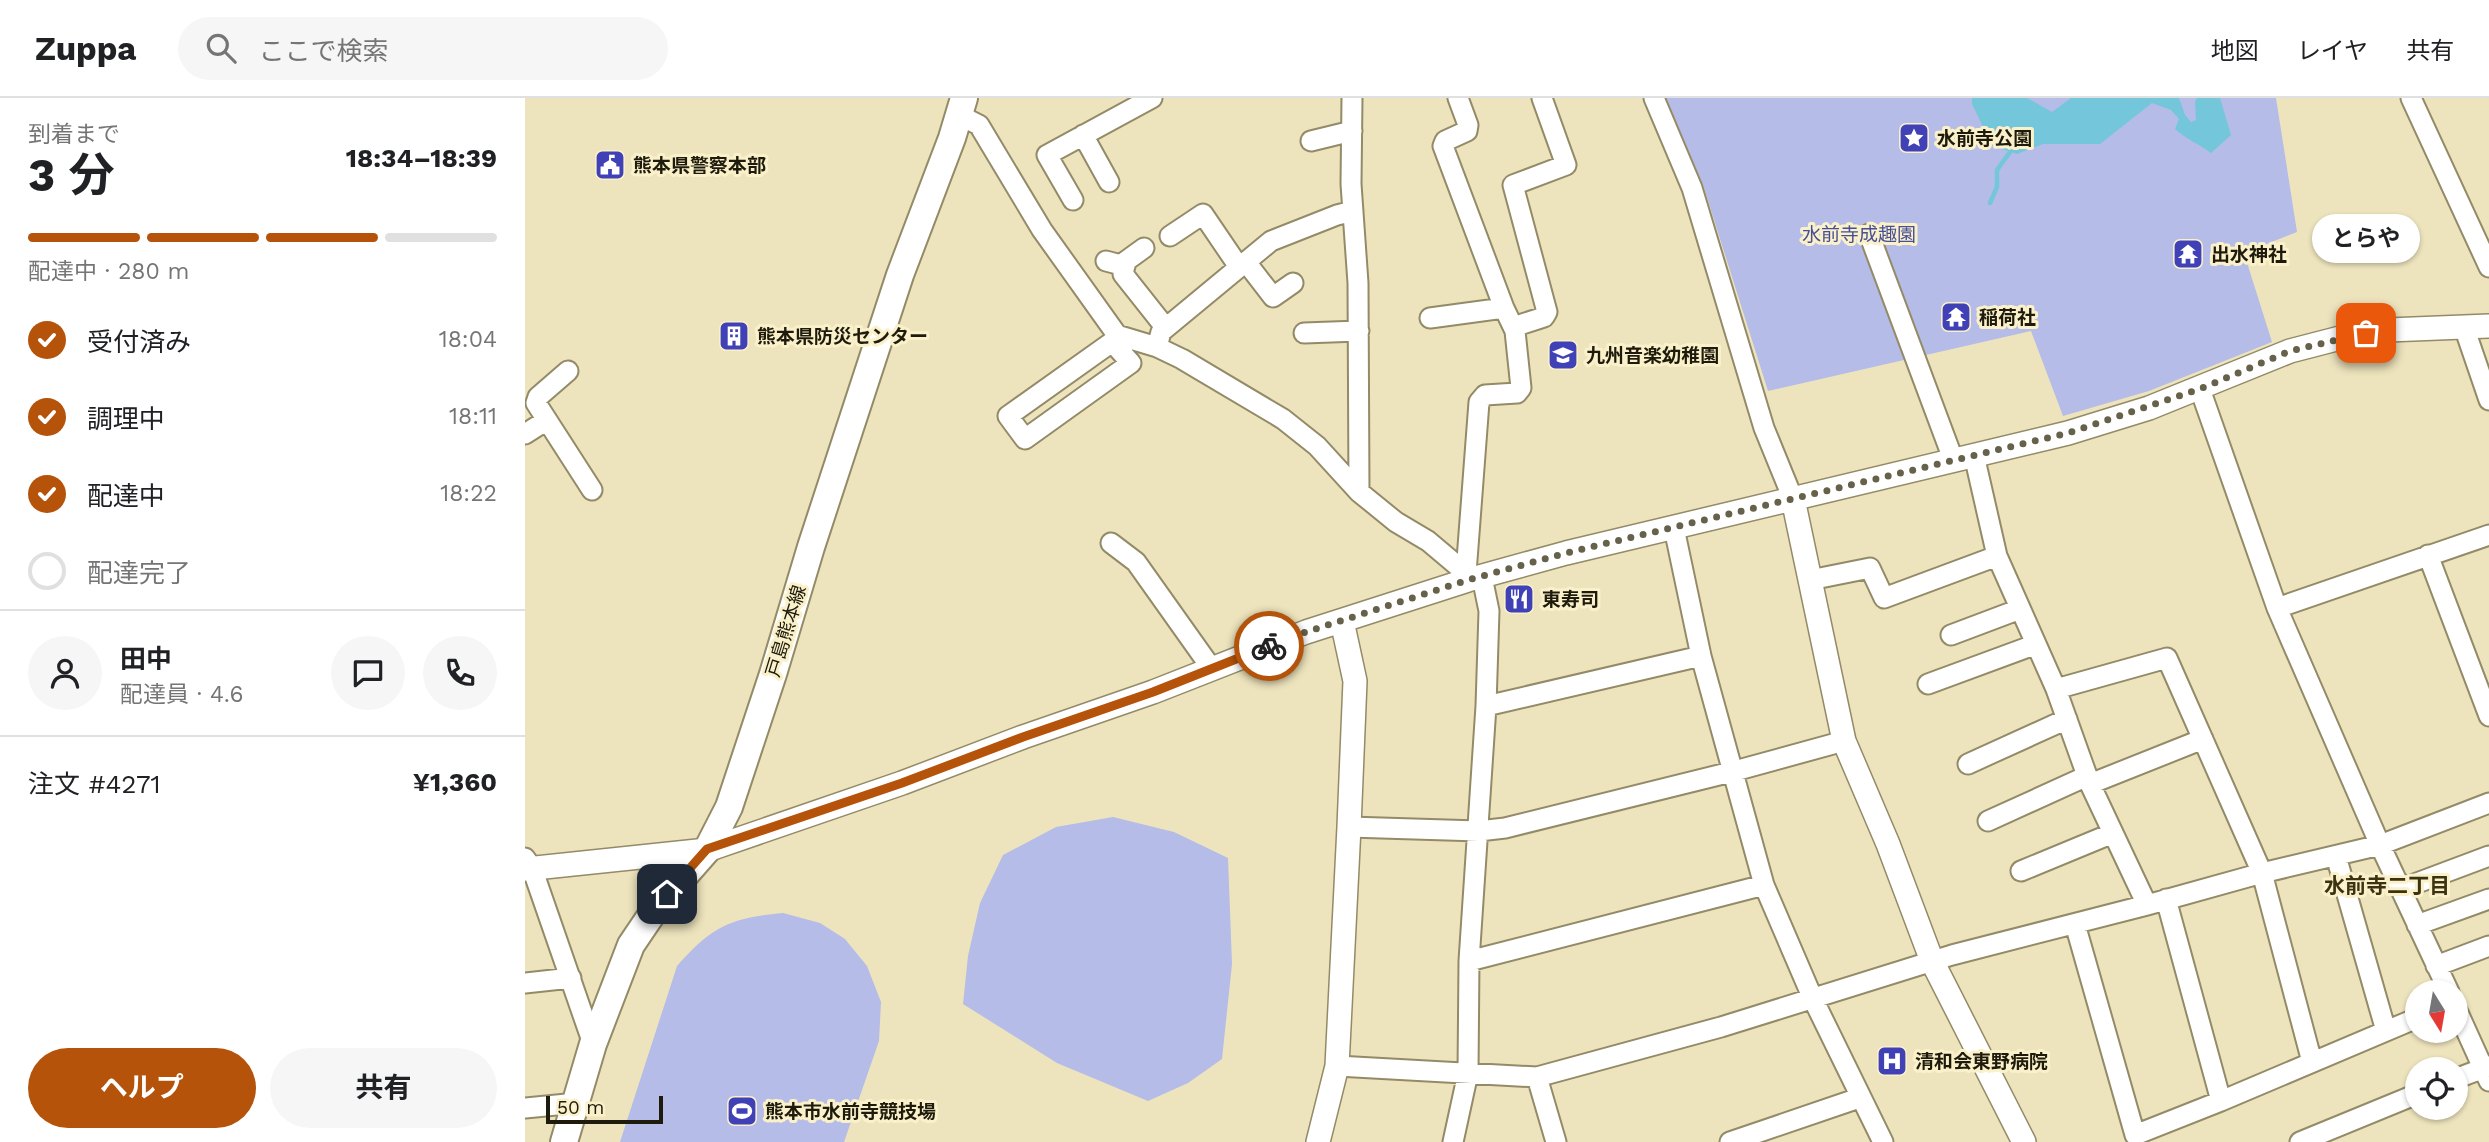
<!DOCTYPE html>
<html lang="ja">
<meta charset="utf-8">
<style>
body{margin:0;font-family:"Work Sans","Noto Sans JP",sans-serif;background:#f6f6f6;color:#202124;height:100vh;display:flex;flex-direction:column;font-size:26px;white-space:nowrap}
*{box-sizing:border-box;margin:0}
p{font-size:23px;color:#757577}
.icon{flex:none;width:38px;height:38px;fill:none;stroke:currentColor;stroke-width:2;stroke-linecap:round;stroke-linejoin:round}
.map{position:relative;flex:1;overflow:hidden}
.side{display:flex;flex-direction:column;background:#fff;width:525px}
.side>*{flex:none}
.needle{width:46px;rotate:169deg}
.controls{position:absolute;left:1880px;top:882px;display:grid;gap:14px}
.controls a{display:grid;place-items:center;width:63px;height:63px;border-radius:50%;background:#fff;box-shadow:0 2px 5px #0004;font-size:35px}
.scale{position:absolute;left:21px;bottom:18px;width:117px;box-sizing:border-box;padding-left:7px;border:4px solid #1e1b0d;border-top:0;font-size:19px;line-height:24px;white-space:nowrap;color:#1e1b0d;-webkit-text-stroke:5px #faf1ca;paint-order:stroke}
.pin{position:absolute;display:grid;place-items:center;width:60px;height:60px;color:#fff;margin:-30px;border-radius:14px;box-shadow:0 4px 10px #0006}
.courier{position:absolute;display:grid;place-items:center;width:70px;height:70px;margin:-35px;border:5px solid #b45309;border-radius:50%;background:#fff;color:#222;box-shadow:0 2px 9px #0007}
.bubble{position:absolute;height:49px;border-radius:24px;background:#fff;box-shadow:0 2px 5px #0004;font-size:23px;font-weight:700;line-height:49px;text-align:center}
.summary em{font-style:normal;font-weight:700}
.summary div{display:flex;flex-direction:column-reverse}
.summary{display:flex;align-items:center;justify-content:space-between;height:119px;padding:0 28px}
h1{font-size:46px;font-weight:700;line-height:52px}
.bar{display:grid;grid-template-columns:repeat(4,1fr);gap:10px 7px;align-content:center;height:84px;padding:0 28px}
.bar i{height:9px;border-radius:5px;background:#e0e0e0}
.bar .on{background:#b45309}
.bar p{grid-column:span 4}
.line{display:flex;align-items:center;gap:18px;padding:0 28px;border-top:2px solid #e0e0e0}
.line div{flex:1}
.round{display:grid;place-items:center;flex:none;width:74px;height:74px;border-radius:37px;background:#f6f6f6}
ol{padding:0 28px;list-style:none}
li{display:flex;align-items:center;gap:21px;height:77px}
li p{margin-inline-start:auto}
li .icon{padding:7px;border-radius:50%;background:#b45309;color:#fff;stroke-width:4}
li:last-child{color:#757577}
li i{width:38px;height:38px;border:4px solid #e0e0e0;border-radius:50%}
.action{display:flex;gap:14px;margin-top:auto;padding:14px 28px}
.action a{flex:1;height:80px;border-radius:42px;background:#b45309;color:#fff;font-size:28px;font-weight:700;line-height:80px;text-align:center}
.action a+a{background:#f6f6f6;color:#202124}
header{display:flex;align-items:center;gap:42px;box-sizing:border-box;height:98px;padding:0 35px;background:#fff;border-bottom:2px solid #e0e0e0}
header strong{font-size:33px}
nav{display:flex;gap:38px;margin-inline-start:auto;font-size:24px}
.search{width:490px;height:63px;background:#f6f6f6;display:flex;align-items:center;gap:18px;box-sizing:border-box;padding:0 24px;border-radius:38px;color:#757577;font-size:26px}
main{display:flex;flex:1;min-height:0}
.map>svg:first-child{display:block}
</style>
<header>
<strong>Zuppa</strong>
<div class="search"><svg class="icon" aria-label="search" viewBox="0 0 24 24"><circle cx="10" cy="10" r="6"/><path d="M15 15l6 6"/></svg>ここで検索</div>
<nav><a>地図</a><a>レイヤ</a><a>共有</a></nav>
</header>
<main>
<section class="side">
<div class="summary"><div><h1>3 分</h1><p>到着まで</p></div><em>18:34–18:39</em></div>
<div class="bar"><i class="on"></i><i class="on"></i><i class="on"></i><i></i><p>配達中 · 280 m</p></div>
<ol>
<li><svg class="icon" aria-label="check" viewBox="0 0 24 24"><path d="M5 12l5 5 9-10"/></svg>受付済み<p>18:04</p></li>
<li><svg class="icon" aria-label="check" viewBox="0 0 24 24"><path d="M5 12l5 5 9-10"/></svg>調理中<p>18:11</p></li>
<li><svg class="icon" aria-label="check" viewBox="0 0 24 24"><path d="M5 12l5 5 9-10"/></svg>配達中<p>18:22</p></li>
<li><i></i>配達完了</li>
</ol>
<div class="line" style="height:126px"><a class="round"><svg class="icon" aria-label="person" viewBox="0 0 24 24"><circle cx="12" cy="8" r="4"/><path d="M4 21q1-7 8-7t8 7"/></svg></a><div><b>田中</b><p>配達員 · 4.6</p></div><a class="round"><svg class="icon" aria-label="chat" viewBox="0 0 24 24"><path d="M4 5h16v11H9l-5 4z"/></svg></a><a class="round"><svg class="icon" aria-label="phone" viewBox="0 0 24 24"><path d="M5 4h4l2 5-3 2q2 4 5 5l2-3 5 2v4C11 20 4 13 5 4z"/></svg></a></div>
<div class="line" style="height:91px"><div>注文 #4271</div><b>¥1,360</b></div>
<div class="action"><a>ヘルプ</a><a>共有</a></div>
</section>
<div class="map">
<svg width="1964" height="1044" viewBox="0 0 1964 1044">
<rect width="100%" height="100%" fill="#ede4bd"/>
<path fill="#b4bce7" d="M1141,0H1751L1772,134L1719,155L1747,244L1624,293L1538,318L1506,233L1243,293L1178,87Z
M588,719L649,734L703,760L707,866L697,961L663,985L623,1003L532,965L438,906L443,858L455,805L478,757L531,729Z
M258,815L295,825L320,841L342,868L356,904L354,943L319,1044H95L152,868C187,828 205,820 258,815Z"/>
<path fill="#74c6db" d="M1447,0H1502L1527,14L1546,0H1654L1660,17L1666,24L1671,22L1670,4L1672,0H1695L1706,37L1686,55C1674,46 1661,41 1650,31L1654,21L1646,12L1627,5L1575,46H1518L1492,56L1477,51L1464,41L1447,6Z"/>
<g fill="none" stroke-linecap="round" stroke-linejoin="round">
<path stroke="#74c6db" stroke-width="4.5" d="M1465,105L1472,89V72L1485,54"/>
<g stroke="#938a67" stroke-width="23">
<path id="minor" d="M827,0L826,86L833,185L834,394
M933,0L943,27L942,33L920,43L918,48L979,210L990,233L996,290L992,295L960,297L954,304L941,475L943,482
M1129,0L1167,90L1239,330L1268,401
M1886,0L1964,169
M434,17L454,27L517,132L592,237L632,249
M558,37L584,84
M786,43L827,33
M548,102L522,57L627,0
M828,113L812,117L746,143L636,234L632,249L657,261L758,321L792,348L834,394L871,424L903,443L941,475
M1344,136L1428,361
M645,138L678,116L714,169
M619,150L601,163L598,176L640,229
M581,163L600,168
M721,164L748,199L768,185
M905,220L979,210
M988,229L1019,219L1022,214L988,87L1041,67L1017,0
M1939,229L1964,302
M779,235L834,233
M587,244L606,265L500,341L483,318Z
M43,273L13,299L11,305L67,392
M1675,291L1752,510L1855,747L1924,894
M0,336L22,322
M1449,357L1472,458L1531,591L1565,686L1622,807
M1149,430L1176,558L1239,787L1288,901L1358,1044
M586,445L611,464L687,571
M1903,457L1964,618
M1285,482L1345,470L1359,500L1472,458
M1752,510L1964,437
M1426,537L1495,511
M1403,586L1509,547
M1531,591L1642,560L1737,775L1787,964
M961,608L1176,558
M1443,666L1542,621
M1565,686L1678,641
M1463,723L1562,678
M824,729L954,733L980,730L1206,674L1319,643
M1811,758L1861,933
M0,760L7,770L68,946
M1496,773L1588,735
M1876,791L1964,758
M1641,801L1696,1003
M1550,826L1610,1037L1696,1003L1892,920
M1892,827L1964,801
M944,863L1239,787
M1911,868L1964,848
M0,885L46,880
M1930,908L1964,983
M812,968L1012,979L1196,929L1427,857L1622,807L1737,775L1855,747L1964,705
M1012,979L1031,1044
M1930,981L1964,968
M0,1010L52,1005
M928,1044L943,975L944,863L961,608L964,513L957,479
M1205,1044L1334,1000
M1775,1044L1892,996"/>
</g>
<g stroke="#938a67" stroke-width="26">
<path id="tertiary" d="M1268,401L1319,643L1363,746L1407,863L1499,1044
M0,771L182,752L377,685L498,639L628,594L781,534L943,482L1041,455L1543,335L1624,310L1765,253L1819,239L1863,232L1964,228
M793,1044L812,968L824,729L830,583L817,523"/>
</g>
<g stroke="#938a67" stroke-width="30">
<path id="secondary" d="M39,1044L68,946L106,847L131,810L182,752L204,709L248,576L286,449L375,177L427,40L439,0"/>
</g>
<use href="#minor" stroke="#fff" stroke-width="19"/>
<use href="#tertiary" stroke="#fff" stroke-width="23"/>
<use href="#secondary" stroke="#fff" stroke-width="26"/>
</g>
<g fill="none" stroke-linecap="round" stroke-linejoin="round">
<path stroke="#66614b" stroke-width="7" stroke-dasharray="0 12.6" d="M744,548L781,534L943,482L1041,455L1543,335L1675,291L1765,253L1841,235"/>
<path stroke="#b45309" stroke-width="9" d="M142,796L182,751L377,685L498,639L628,594L744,548"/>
</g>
<defs>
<g id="sight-square" transform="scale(1.575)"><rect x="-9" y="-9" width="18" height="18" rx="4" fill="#4041b6" stroke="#faf1ca"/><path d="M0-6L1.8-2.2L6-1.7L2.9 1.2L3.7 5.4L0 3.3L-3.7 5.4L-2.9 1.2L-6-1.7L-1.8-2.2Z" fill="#fff"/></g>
<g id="civic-square" transform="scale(1.575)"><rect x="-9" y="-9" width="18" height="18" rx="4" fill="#4041b6" stroke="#faf1ca"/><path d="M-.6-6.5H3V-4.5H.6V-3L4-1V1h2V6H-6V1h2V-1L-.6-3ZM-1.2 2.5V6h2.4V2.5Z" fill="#fff"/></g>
<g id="temple-square" transform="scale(1.575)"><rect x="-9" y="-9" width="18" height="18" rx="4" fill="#4041b6" stroke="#faf1ca"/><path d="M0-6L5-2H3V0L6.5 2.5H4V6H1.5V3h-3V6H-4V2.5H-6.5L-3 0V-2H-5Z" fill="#fff"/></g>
<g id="building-square" transform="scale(1.575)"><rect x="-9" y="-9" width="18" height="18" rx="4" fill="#4041b6" stroke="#faf1ca"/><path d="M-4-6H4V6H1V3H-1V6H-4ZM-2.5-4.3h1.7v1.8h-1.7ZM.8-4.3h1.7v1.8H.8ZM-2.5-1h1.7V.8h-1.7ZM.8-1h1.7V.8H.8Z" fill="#fff"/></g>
<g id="school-square" transform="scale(1.575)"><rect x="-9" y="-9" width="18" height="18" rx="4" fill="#4041b6" stroke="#faf1ca"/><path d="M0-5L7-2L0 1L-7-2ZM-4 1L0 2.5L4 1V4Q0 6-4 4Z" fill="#fff"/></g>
<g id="restaurant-square" transform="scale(1.575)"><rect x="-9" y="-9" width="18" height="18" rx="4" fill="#4041b6" stroke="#faf1ca"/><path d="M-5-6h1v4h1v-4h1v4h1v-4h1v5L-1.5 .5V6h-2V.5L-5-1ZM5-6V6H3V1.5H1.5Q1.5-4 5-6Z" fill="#fff"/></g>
<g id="hospital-square" transform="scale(1.575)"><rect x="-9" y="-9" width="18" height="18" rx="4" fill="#4041b6" stroke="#faf1ca"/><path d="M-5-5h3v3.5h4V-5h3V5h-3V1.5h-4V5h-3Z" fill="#fff"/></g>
<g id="stadium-square" transform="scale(1.575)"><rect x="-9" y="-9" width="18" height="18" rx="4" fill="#4041b6" stroke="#faf1ca"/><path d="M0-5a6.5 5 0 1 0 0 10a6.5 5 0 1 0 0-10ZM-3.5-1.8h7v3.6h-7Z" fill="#fff"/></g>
</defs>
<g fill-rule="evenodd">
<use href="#sight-square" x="1389" y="40"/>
<use href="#civic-square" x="85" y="67"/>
<use href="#temple-square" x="1663" y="156"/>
<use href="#temple-square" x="1431" y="219"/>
<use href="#building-square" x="209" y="238"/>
<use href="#school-square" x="1038" y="257"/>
<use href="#restaurant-square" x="994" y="501"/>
<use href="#hospital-square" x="1367" y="963"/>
<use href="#stadium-square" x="217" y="1013"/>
</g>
<g text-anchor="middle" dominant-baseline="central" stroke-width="6" stroke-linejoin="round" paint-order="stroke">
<g font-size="19" font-weight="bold" fill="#1e1b0d" stroke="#faf1ca" text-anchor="start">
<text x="1412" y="40">水前寺公園</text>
<text x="108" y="67">熊本県警察本部</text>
<text x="1686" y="156">出水神社</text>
<text x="1454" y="219">稲荷社</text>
<text x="232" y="238">熊本県防災センター</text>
<text x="1061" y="257">九州音楽幼稚園</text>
<text x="1017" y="501">東寿司</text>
<text x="1390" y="963">清和会東野病院</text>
<text x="240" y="1013">熊本市水前寺競技場</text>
</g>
<g font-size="19" fill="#474f96" stroke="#faf1ca">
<text x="1334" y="136">水前寺成趣園</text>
</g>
<g font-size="19" fill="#1e1b0d" stroke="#faf1ca">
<text transform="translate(261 533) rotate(-73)">戸島熊本線</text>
</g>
<g font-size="21" font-weight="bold" fill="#3a3211" stroke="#faf1ca">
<text x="1862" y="787">水前寺二丁目</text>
</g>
</g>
</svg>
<div class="controls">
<a><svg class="needle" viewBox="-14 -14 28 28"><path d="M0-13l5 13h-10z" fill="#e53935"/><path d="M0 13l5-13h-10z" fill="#757577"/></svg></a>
<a><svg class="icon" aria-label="locate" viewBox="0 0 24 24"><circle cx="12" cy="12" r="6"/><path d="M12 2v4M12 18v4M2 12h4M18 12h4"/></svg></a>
</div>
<div class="scale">50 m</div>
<div class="pin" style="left:1841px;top:235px;background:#ea580c"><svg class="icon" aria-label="bag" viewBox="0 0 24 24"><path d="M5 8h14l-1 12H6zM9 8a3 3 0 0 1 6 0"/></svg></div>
<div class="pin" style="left:142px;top:796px;background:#1f2937"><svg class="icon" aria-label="home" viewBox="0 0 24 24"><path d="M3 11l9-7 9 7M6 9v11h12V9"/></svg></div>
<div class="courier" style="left:744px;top:548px"><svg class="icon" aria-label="bike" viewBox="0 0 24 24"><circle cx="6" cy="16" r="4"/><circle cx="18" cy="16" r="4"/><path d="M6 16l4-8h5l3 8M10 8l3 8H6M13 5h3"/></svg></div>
<div class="bubble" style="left:1787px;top:116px;width:108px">とらや</div>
</div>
</main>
